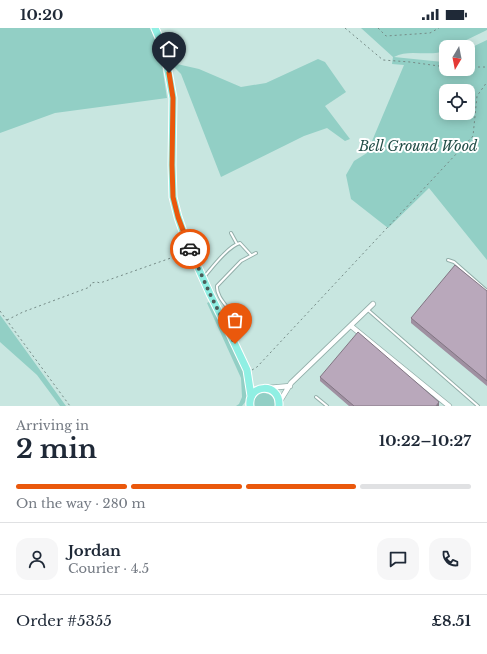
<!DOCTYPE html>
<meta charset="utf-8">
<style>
body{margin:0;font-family:"Libre Baskerville",serif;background:#f6f6f7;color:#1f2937;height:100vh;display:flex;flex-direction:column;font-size:15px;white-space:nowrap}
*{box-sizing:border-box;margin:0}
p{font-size:13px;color:#747a83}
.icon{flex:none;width:22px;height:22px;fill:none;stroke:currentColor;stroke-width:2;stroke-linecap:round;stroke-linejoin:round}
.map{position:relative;height:378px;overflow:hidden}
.details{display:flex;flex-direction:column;background:#fff;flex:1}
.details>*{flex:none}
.needle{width:26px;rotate:190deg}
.fabs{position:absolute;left:439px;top:12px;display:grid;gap:8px}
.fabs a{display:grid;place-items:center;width:36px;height:36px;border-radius:8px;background:#fff;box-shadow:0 2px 10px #0003;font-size:20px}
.pin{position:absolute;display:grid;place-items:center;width:34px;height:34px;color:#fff;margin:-41px -17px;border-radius:50% 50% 50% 0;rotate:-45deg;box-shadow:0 0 4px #0007}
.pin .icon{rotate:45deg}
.courier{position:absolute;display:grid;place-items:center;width:40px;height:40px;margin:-20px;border:3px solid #ea580c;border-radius:50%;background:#fff;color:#222;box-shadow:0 1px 5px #0007}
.summary em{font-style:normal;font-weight:800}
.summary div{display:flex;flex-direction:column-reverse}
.summary{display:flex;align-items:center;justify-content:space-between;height:68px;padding:0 16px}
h1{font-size:26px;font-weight:800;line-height:30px}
.bar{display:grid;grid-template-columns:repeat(4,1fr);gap:6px 4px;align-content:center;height:48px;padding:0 16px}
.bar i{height:5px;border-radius:3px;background:#e0e1e3}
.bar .selected{background:#ea580c}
.bar p{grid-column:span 4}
.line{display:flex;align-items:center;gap:10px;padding:0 16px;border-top:1px solid #e0e1e3}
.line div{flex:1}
.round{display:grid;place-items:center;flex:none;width:42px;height:42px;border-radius:12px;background:#f6f6f7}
.status{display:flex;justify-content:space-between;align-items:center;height:28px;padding:0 20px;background:#fff;direction:ltr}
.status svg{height:11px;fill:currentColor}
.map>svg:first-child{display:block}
</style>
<div class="status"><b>10:20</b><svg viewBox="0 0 49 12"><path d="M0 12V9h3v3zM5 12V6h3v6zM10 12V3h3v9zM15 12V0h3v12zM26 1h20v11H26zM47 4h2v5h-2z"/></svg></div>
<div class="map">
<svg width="487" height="378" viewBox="0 0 487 378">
<rect width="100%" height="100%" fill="#c8e6e0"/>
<path fill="#92cfc5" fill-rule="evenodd" d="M0,0H150L160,24L167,70L55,85L0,105Z
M361,0H487V2L452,19H446V22C430,30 410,20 394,29L443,34L446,32V41H468V21L487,12V232L429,160L388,200L351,171L346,147L354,133L367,125L404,37L392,36L393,29ZM446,63H468V85H446Z
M318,31L325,34L346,64L325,78L350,111L345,113L327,100L304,108L221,149L181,46L173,38L177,36L199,41L241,59L266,55Z
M211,273L246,345L248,365L246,373L242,378H236L239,376L242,369L241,350L207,275Z
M0,287L3,291L66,378H60L37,347L0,314Z
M263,365C271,365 275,370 275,378H254C253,371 256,367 263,365Z"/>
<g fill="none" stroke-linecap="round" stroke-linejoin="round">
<g stroke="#93afaa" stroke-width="4">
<path id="service" d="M231,205L237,216
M448,232L454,234L487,263
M204,249C212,240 228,218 240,215L251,227
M368,282L478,378
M226,292L230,287V283C225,276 216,267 217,258L241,233L256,225
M316,369L327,378"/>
</g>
<g stroke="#93afaa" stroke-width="6">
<path id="minor" d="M351,298L449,378
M268,360L290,358
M280,373L291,355L373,276"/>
</g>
<g stroke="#fff" stroke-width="9">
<path id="primary" d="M155,0L164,21L173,70L172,137L173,169L178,189L187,215L210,266L230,306L247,342L251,368
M250,378C247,355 281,354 279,378"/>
</g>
<path stroke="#758a86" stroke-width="1" stroke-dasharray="2 3" stroke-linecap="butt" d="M345,0L383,32L410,34L446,39
M378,0L386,8L430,5L439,0
M468,39H487
M0,283L70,378
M7,292L23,284L90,259L91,255L97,254L100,255L185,225
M252,342L257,339L473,108L477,68L487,54"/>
<use href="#service" stroke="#fff" stroke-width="2"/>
<use href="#minor" stroke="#fff" stroke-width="4.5"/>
<use href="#primary" stroke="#90efe3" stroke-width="7"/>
</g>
<path fill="#9f90a1" d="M487,263V358L411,295V290Z
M320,349L439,378H349L320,353Z"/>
<path fill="#827683" d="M439,374V378H436Z"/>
<path fill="#b9a8bb" stroke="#827683" d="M455,237L487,263V353L411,290Z
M358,304L439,374L436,378H354L320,349Z"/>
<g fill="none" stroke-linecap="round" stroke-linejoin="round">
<path stroke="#4c5e5a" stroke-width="4" stroke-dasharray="0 7.2" d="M190,221L210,266L235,316"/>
<path stroke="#ea580c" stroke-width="5" d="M169,45L173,70L172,137L173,169L178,189L190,221"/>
</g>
<g text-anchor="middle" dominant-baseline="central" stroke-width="4" stroke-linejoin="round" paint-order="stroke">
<g font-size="14" font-style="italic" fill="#234e48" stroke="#fff">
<text x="418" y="118">Bell Ground Wood</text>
</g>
</g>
</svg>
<div class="fabs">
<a><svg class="needle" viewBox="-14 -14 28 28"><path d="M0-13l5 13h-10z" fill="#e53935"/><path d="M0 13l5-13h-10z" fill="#747a83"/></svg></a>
<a><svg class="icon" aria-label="locate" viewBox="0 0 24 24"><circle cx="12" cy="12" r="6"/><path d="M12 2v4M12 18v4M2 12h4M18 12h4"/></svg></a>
</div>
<div class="pin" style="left:235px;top:316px;background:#ea580c"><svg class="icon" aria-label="bag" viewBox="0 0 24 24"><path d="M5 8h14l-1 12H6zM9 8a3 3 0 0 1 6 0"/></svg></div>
<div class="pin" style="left:169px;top:45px;background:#1f2937"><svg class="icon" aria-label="home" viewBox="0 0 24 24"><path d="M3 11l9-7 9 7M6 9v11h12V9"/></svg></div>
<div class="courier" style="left:190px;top:221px"><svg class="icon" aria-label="car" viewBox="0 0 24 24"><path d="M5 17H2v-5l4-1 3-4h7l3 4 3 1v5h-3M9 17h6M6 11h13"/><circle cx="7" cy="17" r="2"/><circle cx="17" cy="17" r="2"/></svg></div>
</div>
<section class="details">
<div class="summary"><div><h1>2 min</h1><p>Arriving in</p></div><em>10:22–10:27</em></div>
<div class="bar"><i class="selected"></i><i class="selected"></i><i class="selected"></i><i></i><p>On the way · 280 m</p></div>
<div class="line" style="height:72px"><a class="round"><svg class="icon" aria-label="person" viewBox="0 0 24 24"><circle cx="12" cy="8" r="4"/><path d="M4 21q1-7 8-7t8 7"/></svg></a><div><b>Jordan</b><p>Courier · 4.5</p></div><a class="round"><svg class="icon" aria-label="chat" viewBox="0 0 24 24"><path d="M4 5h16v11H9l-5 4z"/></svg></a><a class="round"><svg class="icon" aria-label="phone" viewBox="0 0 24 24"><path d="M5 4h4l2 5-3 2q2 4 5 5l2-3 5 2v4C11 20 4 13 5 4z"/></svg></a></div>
<div class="line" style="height:52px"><div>Order #5355</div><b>£8.51</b></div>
</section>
